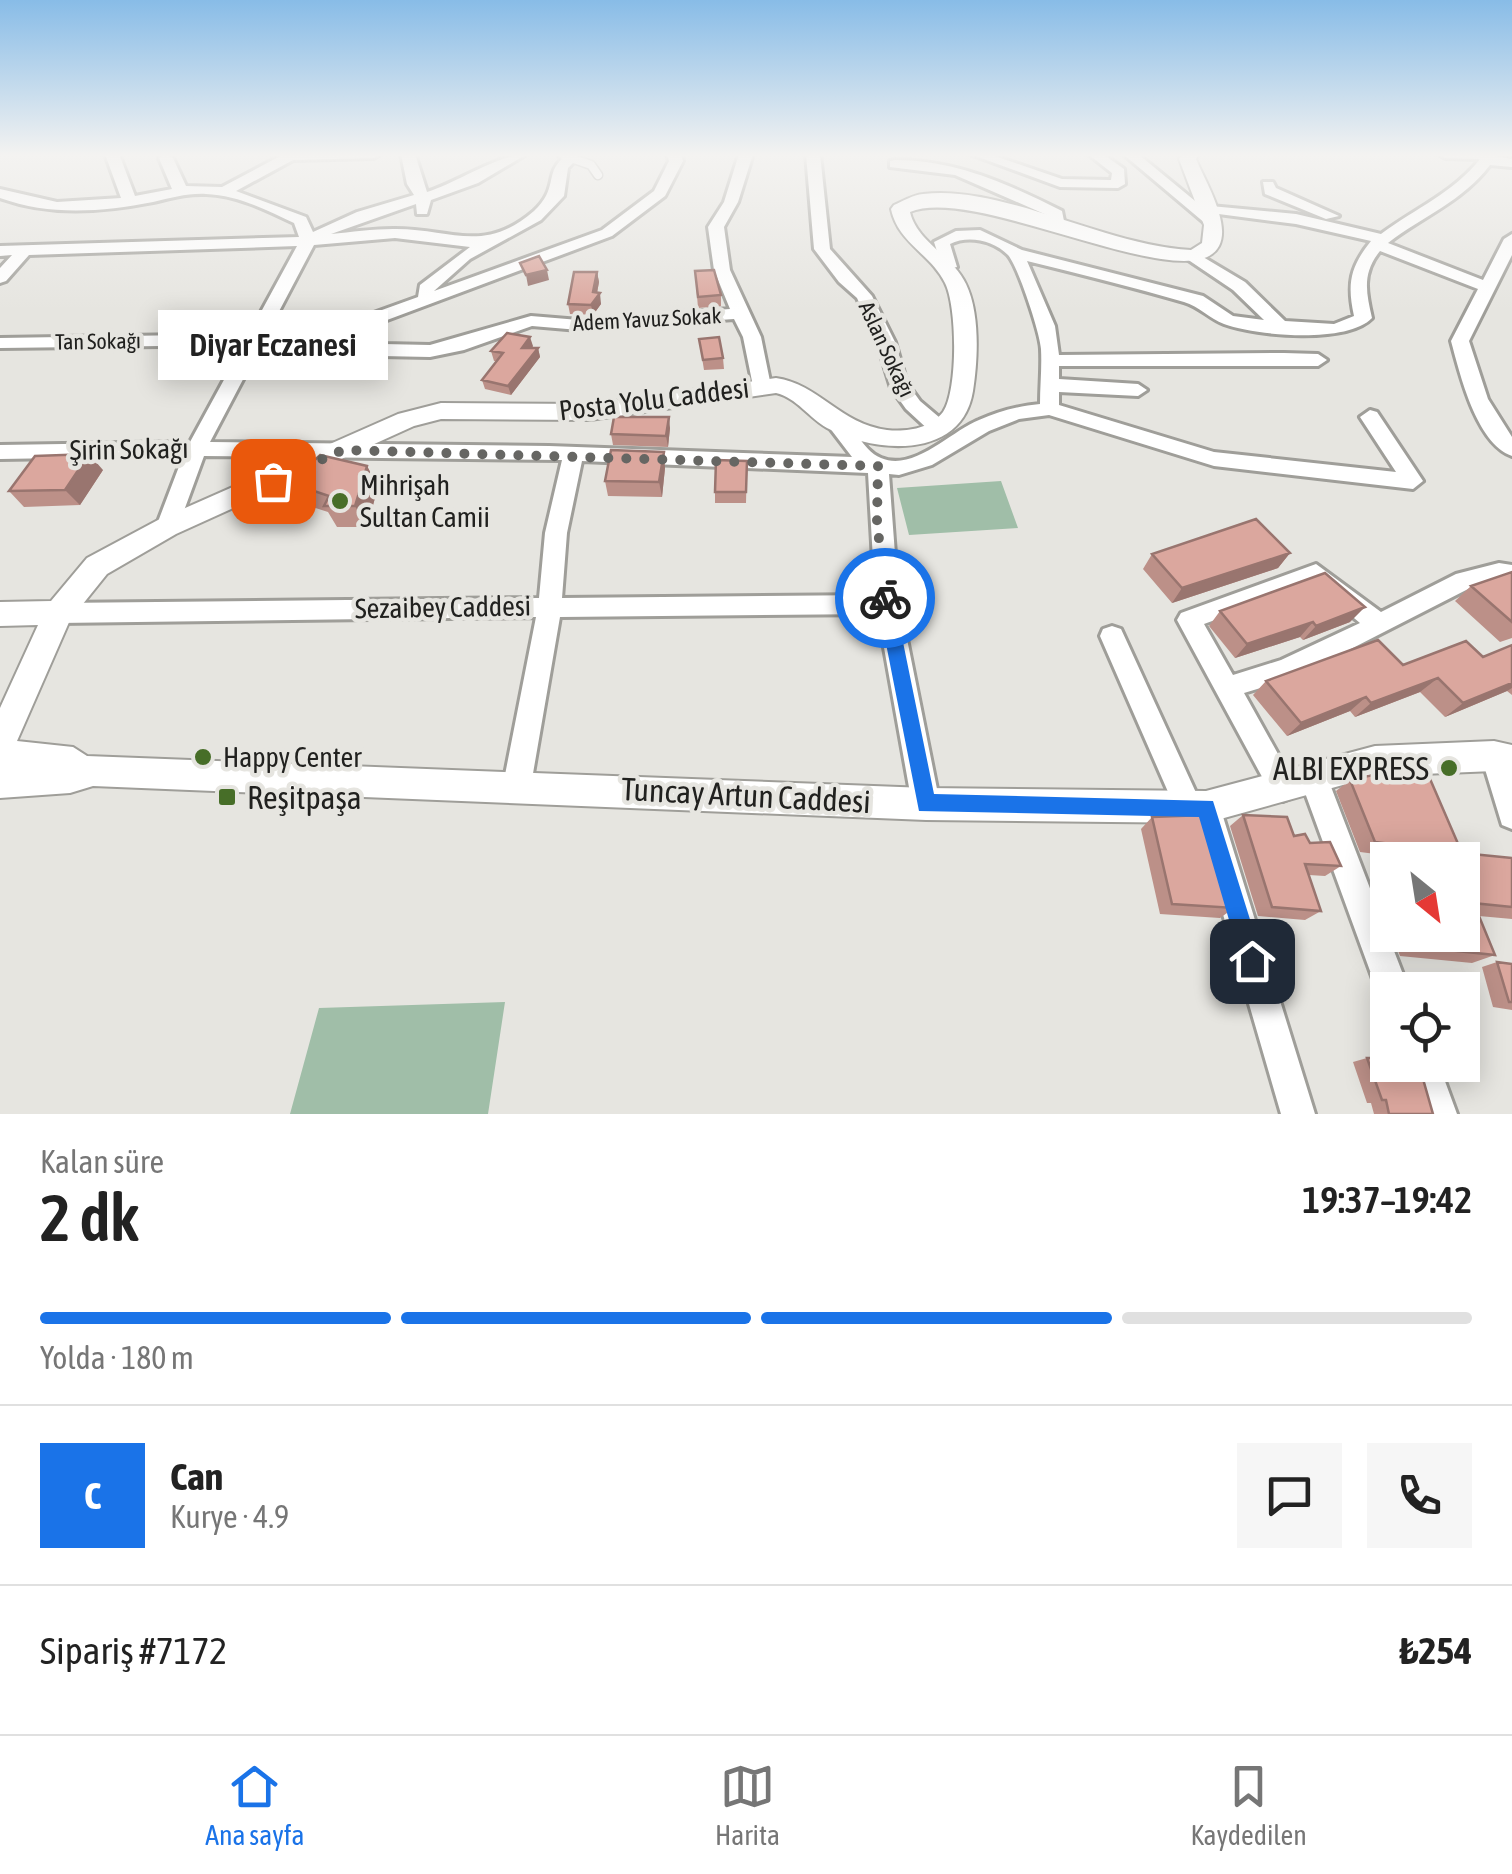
<!DOCTYPE html>
<html lang="tr">
<meta charset="utf-8">
<style>
body{margin:0;font-family:"Asap Condensed",sans-serif;background:#f6f6f6;color:#222;height:100vh;display:flex;flex-direction:column;font-size:38px;white-space:nowrap}
*{box-sizing:border-box;margin:0}
p{font-size:32px;color:#767676}
.icon{flex:none;width:55px;height:55px;fill:none;stroke:currentColor;stroke-width:2;stroke-linecap:round;stroke-linejoin:round}
.map{position:relative;height:1114px;overflow:hidden}
.sheet{display:flex;flex-direction:column;background:#fff;flex:1}
.sheet>*{flex:none}
.needle{width:65px;rotate:150deg}
.controls{position:absolute;left:1370px;top:842px;display:grid;gap:20px}
.controls a{display:grid;place-items:center;width:110px;height:110px;border-radius:0px;background:#fff;box-shadow:0 5px 25px #0003;font-size:50px}
.pin{position:absolute;display:grid;place-items:center;width:85px;height:85px;color:#fff;margin:-42px;border-radius:20px;box-shadow:0 5px 15px #0006}
.courier{position:absolute;display:grid;place-items:center;width:100px;height:100px;margin:-50px;border:8px solid #1a73e8;border-radius:50%;background:#fff;color:#222;box-shadow:0 2px 12px #0007}
.bubble{position:absolute;height:70px;border-radius:0px;background:#fff;box-shadow:0 5px 25px #0003;font-size:32px;font-weight:600;line-height:70px;text-align:center}
.head em{font-style:normal;font-weight:600}
.head div{display:flex;flex-direction:column-reverse}
.head{display:flex;align-items:center;justify-content:space-between;height:170px;padding:0 40px}
h1{font-size:65px;font-weight:600;line-height:75px}
.bar{display:grid;grid-template-columns:repeat(4,1fr);gap:15px 10px;align-content:center;height:120px;padding:0 40px}
.bar i{height:12px;border-radius:8px;background:#e0e0e0}
.bar .current{background:#1a73e8}
.bar p{grid-column:span 4}
.line{display:flex;align-items:center;gap:25px;padding:0 40px;border-top:2px solid #e0e0e0}
.line div{flex:1}
.round{display:grid;place-items:center;flex:none;width:105px;height:105px;border-radius:0px;background:#f6f6f6}
.menu{display:flex;justify-content:space-around;align-items:center;height:140px;border-top:2px solid #e0e0e0;background:#fff;font-size:28px;color:#767676}
.menu a{display:grid;justify-items:center;gap:5px}
.menu .current{color:#1a73e8}
.map>svg:first-child{display:block}
</style>
<div class="map">
<svg width="1512" height="1114" viewBox="0 0 1512 1114">
<rect width="100%" height="100%" fill="#e6e5e0"/>
<path fill="#a0bea8" d="M1001,481L1018,528L909,535L897,488Z
M505,1002L488,1114H290L319,1008Z"/>
<g fill="none" stroke-linecap="round" stroke-linejoin="round">
<g stroke="#9f9e99" stroke-width="11">
<path id="service" d="M571,158L591,165L598,175"/>
</g>
<g stroke="#9f9e99" stroke-width="6">
<path id="minor" d="M105,154H119L135,196L172,189L159,158L166,154L173,158L186,186L222,187L284,154H381L374,158L293,160L236,191L306,217L313,232L357,212L414,195L407,184L401,154H415L427,192C458,182 499,154 527,154L478,183L431,200L427,214H417L416,204L331,234C351,232 373,229 393,229C450,228 483,255 534,211C558,189 545,174 562,159L557,154L576,155L578,158L568,168L564,196L541,220L470,259L434,291L602,230L654,191L669,161L667,154H681L683,161L665,196L612,236L371,326L368,338L383,344L430,345L531,316L579,320L730,309L714,270L708,227L724,202L739,154H753L738,202L724,227L730,270L761,337L771,386L769,390L762,392L753,386L743,337L734,319L579,330L532,326L464,350L430,357L381,356L350,341L357,319L418,297L420,285L470,247L395,238L314,245L210,442L549,446L852,457L826,423L836,416C855,423 861,450 881,458C914,472 951,431 979,420C999,411 1018,406 1040,404C1040,386 1042,368 1041,349C1040,333 1018,266 1008,255C993,240 968,235 950,244L957,267L943,270L934,242L956,231L980,230L1022,250L1203,296L1233,316L1264,320L1233,290L1187,259L1185,256L1193,251L1245,282L1285,321L1334,324L1354,316C1347,284 1350,267 1371,241L1296,224L1211,213L1219,221L1206,224L1123,154H1138L1200,205L1296,214L1381,234C1416,208 1453,193 1480,159L1445,158L1438,154H1484L1512,159V167L1490,165C1463,201 1423,216 1388,243L1483,280L1504,239L1512,234V255L1469,341L1488,399L1512,437V456C1476,443 1460,374 1451,341L1478,289L1380,251C1362,273 1366,292 1372,318C1347,344 1257,336 1224,324C1210,319 1199,306 1184,302C1132,287 1080,274 1027,261L1055,326L1059,355L1284,353L1318,354L1327,360L1318,366H1059V379L1138,384L1147,390L1138,396L1059,392V405L1214,452L1396,472L1360,417L1370,410L1377,412L1423,481L1413,489L1214,466L1049,415L1019,419L989,431L932,465L899,475L889,474L898,594L940,804L936,813L926,817L916,813L912,804L878,614L560,617L531,785L527,794L517,798L507,794L503,785L536,617L58,623L50,620L46,613L50,606L58,603L539,598L545,533L562,460L204,456L178,527L167,535L156,527L183,456L0,459V445L190,442L243,345L0,348V338L249,334L297,246L29,255L6,281L0,283V268L12,255L0,256V246L299,237L294,223C267,210 237,195 206,194C188,193 171,198 153,202C101,212 50,216 0,198V189L57,202L121,198ZM582,461L868,473L875,595L562,598L567,533Z
M806,154H820L830,249L872,296L895,342L907,383L920,401L946,423L949,428L946,433H932L906,409L891,388L877,342L857,298L839,282L814,249Z
M970,154H989L1062,179L1111,180L1112,173L1088,154H1103L1124,169L1125,184L1118,188L1060,187Z
M895,160C956,160 1008,184 1062,211L1065,226L1052,229L1049,216L955,175L890,167V161Z
M1263,182H1273L1276,188L1339,216L1326,219L1265,194Z
M1499,563L1512,565V583L1499,581L1472,587L1296,677L1244,693L1297,788L1293,797L1283,801L1273,797L1177,620L1181,613L1316,564L1381,612L1456,574ZM1313,584L1360,623L1281,660L1233,675L1204,624Z
M1112,626L1121,629L1198,797L1206,794L1216,797L1220,807L1315,1114H1281L1195,818L1189,820L1179,817L1100,636L1103,629Z
M1494,744L1503,747L1512,770V829L1502,825L1481,756L1485,747Z
M1314,766L1324,770L1328,779L1409,990H1388V1004L1382,1001L1377,990L1300,779L1304,770Z
M1405,1065H1439L1457,1114H1423Z"/>
</g>
<g stroke="#9f9e99" stroke-width="4">
<path id="tertiary" d="M1182,154H1199L1196,159C1205,181 1231,223 1219,246C1191,301 977,184 910,212C917,242 952,255 966,284C980,313 978,359 973,391C962,460 875,454 827,428C809,418 797,398 776,393L590,420L441,419L414,426L176,534L107,574L70,620L17,741L73,747L87,756L926,788L1206,791L1375,746L1494,741L1512,745V775L1494,771L1375,776L1206,823L926,820L93,786L70,793L0,798V708L38,625L0,626V602L51,601L87,558L158,520L398,414L441,403L590,404L776,378C819,384 840,424 887,430C906,432 930,429 943,412C958,390 957,306 945,283C931,254 898,243 891,209L894,205C903,201 913,195 923,194C1001,184 1106,246 1191,250L1202,243L1204,225L1179,159Z"/>
</g>
<use href="#service" stroke="#fff" stroke-width="8"/>
<use href="#minor" fill="#fff" fill-rule="evenodd"/>
<use href="#tertiary" fill="#fff" fill-rule="evenodd"/>
</g>
<path fill="#bc9088" d="M695,271L721,295V306L698,308Z
M597,272L599,282L597,293L601,304L593,315L570,314L568,304Z
M699,339L723,358L724,369L704,370Z
M533,346L532,348H538L540,357L511,395L485,389L482,380L497,361H494L491,351Z
M670,428L668,447L613,445L611,434Z
M747,461L746,503H715V492Z
M367,466L378,487L367,527H337L328,512L303,504L290,483Z
M665,468L662,497L608,496L605,481Z
M103,470L80,505L24,507L9,491Z
M1290,553L1278,568L1172,603L1143,569L1152,554Z
M1512,572V638L1500,642L1455,601L1471,586Z
M1220,611L1350,622L1303,640L1300,637L1235,658L1209,626Z
M1512,645V695L1507,691L1445,717L1420,692L1355,717L1350,711L1287,736L1253,695L1266,681L1483,657Z
M1402,769L1462,853L1512,858V919L1479,916L1495,955L1472,963L1400,956L1392,935H1462V860H1423L1360,852L1336,791L1350,780L1394,774Z
M1243,815L1310,843L1341,866L1325,876L1309,875L1321,911L1305,920L1258,916L1230,826Z
M1152,817L1234,908L1220,918L1160,914L1141,829Z
M1388,903V922L1382,906Z
M1497,962L1512,964V1010L1493,1007L1482,967Z
M1367,1058L1430,1107L1433,1114H1374L1371,1103H1367L1353,1062Z"/>
<path fill="#99756f" d="M547,270L549,280L528,286L526,275Z
M597,272L599,282L596,298L600,293L601,304L593,315L591,305Z
M530,337L533,346L525,357L522,348Z
M538,348L540,357L511,395L508,386Z
M669,417L670,428L668,447L666,436Z
M664,452L665,468L662,497L659,482Z
M89,454L103,470L80,505L65,490Z
M367,466L378,487L367,527L355,506Z
M1290,553L1278,568L1172,603L1182,588Z
M1365,607L1350,622L1303,640L1316,626Z
M1313,622L1300,637L1235,658L1247,644Z
M1438,678L1420,692L1355,717L1371,703Z
M1512,683V688L1507,691L1445,717L1463,703Z
M1366,697L1350,711L1287,736L1301,723Z"/>
<path fill="#dba79e" stroke="#99756f" stroke-width="2.5" d="M539,256L547,270L526,275L520,263Z
M714,270L721,295L698,297L695,271Z
M574,272H597L593,292L600,293L591,305L568,304Z
M507,333L530,337L522,348H538L508,386L482,380L503,353L491,351Z
M719,337L723,358L703,360L699,339Z
M614,417H669L666,436L611,434Z
M611,450L664,452L659,482L605,481Z
M89,454L65,490L9,491L35,456Z
M320,455L367,466L355,506H324L329,496L290,483Z
M716,460L747,461L746,492H715Z
M1256,519L1290,553L1182,588L1152,554Z
M1512,572V622L1471,586Z
M1325,573L1365,607L1316,626L1313,622L1247,644L1220,611Z
M1378,640L1403,665L1466,641L1483,657L1512,645V683L1463,703L1438,678L1371,703L1366,697L1301,723L1266,681Z
M1402,769L1427,772L1462,853L1375,842L1350,780L1382,773L1405,775Z
M1206,815L1234,908L1172,904L1152,817Z
M1243,815L1287,817L1294,836L1305,834L1310,843L1330,842L1341,866L1305,864L1321,911L1272,907Z
M1452,852L1512,858V907L1473,903L1462,877V860H1455Z
M1462,903L1474,904L1495,955L1420,947L1416,935H1462Z
M1497,962L1512,964V1002H1509Z
M1367,1058H1388V1065H1419L1433,1114H1389L1386,1100H1382Z"/>
<linearGradient id="sky" x2="0" y2="1"><stop stop-color="#88bce7"/><stop offset="0.5" stop-color="#f4f3f1"/><stop offset="1" stop-color="#f4f3f1" stop-opacity="0"/></linearGradient>
<rect width="1512" height="310" fill="url(#sky)"/>
<path fill="#1a73e8" d="M885,592L894,598L934,794L1213,801L1263,961L1260,969L1252,972L1244,969L1241,961L1199,817L919,811L877,598Z"/>
<g fill="none" stroke-linecap="round" stroke-linejoin="round">
<path stroke="#666663" stroke-width="10" stroke-dasharray="0 18" d="M273,481L343,450L878,466L877,520L885,598"/>
</g>
<g fill="#476e28" stroke="#e6e5e0" stroke-width="4">
<circle cx="340" cy="501" r="10"/>
<circle cx="203" cy="757" r="10"/>
<circle cx="1449" cy="768" r="10"/>
<rect x="217" y="787" width="20" height="20" rx="5"/>
</g>
<g text-anchor="middle" dominant-baseline="central" stroke-width="9" stroke-linejoin="round" paint-order="stroke">
<g font-size="22" fill="#21211f" stroke="#e6e5e0">
<text transform="translate(647 319) rotate(-3)">Adem Yavuz Sokak</text>
<text transform="translate(98 341) rotate(-1)">Tan Sokağı</text>
<text transform="translate(887 349) rotate(65)">Aslan Sokağı</text>
</g>
<g font-size="28" fill="#21211f" stroke="#e6e5e0">
<text transform="translate(654 399) rotate(-7)">Posta Yolu Caddesi</text>
<text transform="translate(129 449) rotate(-1)">Şirin Sokağı</text>
<text transform="translate(443 607) rotate(-1)">Sezaibey Caddesi</text>
</g>
<g font-size="28" fill="#21211f" stroke="#e6e5e0" text-anchor="start">
<text x="360" y="485">Mihrişah<tspan x="360" dy="32">Sultan Camii</tspan></text>
<text x="223" y="757">Happy Center</text>
</g>
<g font-size="32" fill="#21211f" stroke="#e6e5e0" text-anchor="end">
<text x="1429" y="768">ALBI EXPRESS</text>
<text x="247" y="797" text-anchor="start">Reşitpaşa</text>
</g>
<g font-size="32" fill="#21211f" stroke="#e6e5e0">
<text transform="translate(746 795) rotate(3)">Tuncay Artun Caddesi</text>
</g>
</g>
</svg>
<div class="controls">
<a><svg class="needle" viewBox="-14 -14 28 28"><path d="M0-13l5 13h-10z" fill="#e53935"/><path d="M0 13l5-13h-10z" fill="#767676"/></svg></a>
<a><svg class="icon" aria-label="locate" viewBox="0 0 24 24"><circle cx="12" cy="12" r="6"/><path d="M12 2v4M12 18v4M2 12h4M18 12h4"/></svg></a>
</div>
<div class="pin" style="left:273px;top:481px;background:#ea580c"><svg class="icon" aria-label="bag" viewBox="0 0 24 24"><path d="M5 8h14l-1 12H6zM9 8a3 3 0 0 1 6 0"/></svg></div>
<div class="pin" style="left:1252px;top:961px;background:#1f2937"><svg class="icon" aria-label="home" viewBox="0 0 24 24"><path d="M3 11l9-7 9 7M6 9v11h12V9"/></svg></div>
<div class="courier" style="left:885px;top:598px"><svg class="icon" aria-label="bike" viewBox="0 0 24 24"><circle cx="6" cy="16" r="4"/><circle cx="18" cy="16" r="4"/><path d="M6 16l4-8h5l3 8M10 8l3 8H6M13 5h3"/></svg></div>
<div class="bubble" style="left:158px;top:310px;width:230px">Diyar Eczanesi</div>
</div>
<section class="sheet">
<div class="head"><div><h1>2 dk</h1><p>Kalan süre</p></div><em>19:37–19:42</em></div>
<div class="bar"><i class="current"></i><i class="current"></i><i class="current"></i><i></i><p>Yolda · 180 m</p></div>
<div class="line" style="height:180px"><b class="round" style="background:#1a73e8;color:#fff">C</b><div><b>Can</b><p>Kurye · 4.9</p></div><a class="round"><svg class="icon" aria-label="chat" viewBox="0 0 24 24"><path d="M4 5h16v11H9l-5 4z"/></svg></a><a class="round"><svg class="icon" aria-label="phone" viewBox="0 0 24 24"><path d="M5 4h4l2 5-3 2q2 4 5 5l2-3 5 2v4C11 20 4 13 5 4z"/></svg></a></div>
<div class="line" style="height:130px"><div>Sipariş #7172</div><b>₺254</b></div>
</section>
<nav class="menu">
<a class="current"><svg class="icon" aria-label="home" viewBox="0 0 24 24"><path d="M3 11l9-7 9 7M6 9v11h12V9"/></svg>Ana sayfa</a>
<a><svg class="icon" aria-label="map" viewBox="0 0 24 24"><path d="M3 6l6-2 6 2 6-2v14l-6 2-6-2-6 2zM9 4v14M15 6v14"/></svg>Harita</a>
<a><svg class="icon" aria-label="saved" viewBox="0 0 24 24"><path d="M7 4h10v16l-5-4-5 4z"/></svg>Kaydedilen</a>
</nav>
